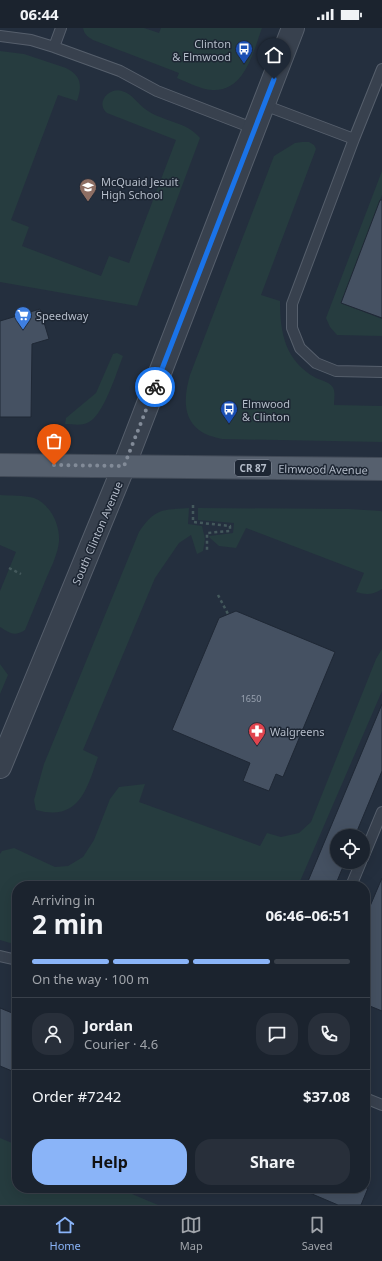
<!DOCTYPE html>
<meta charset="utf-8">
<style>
body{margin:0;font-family:"Noto Sans",sans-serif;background:#282f3a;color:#f1f3f6;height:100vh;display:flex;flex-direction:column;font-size:15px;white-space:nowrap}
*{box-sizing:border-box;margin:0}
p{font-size:13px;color:#a0a4aa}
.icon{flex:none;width:22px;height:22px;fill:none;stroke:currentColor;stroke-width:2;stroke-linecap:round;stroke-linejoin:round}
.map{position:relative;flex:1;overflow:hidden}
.side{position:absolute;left:12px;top:853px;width:358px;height:312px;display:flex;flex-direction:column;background:#1b232e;border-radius:16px;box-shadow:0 4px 16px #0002,0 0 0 1px #39404a}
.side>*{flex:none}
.buttons{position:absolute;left:330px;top:801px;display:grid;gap:8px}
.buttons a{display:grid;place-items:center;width:40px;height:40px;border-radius:50%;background:#1b232e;box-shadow:0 4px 16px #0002,0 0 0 1px #39404a;font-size:20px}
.pin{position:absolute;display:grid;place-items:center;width:34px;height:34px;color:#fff;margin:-41px -17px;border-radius:50% 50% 50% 0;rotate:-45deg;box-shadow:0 0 4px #0007}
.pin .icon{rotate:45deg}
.courier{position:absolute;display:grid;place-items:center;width:40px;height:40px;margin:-20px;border:3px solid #1a73e8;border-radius:50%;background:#fff;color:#222;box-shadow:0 1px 5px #0007}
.headline em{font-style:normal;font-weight:700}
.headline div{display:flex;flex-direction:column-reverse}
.headline{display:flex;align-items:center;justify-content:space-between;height:68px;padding:0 20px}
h1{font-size:26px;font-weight:700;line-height:30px}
.bar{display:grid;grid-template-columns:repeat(4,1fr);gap:6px 4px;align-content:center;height:48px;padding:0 20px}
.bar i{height:5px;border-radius:3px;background:#39404a}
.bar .on{background:#8ab4f8}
.bar p{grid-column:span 4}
.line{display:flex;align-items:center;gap:10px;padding:0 20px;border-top:1px solid #39404a}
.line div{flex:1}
.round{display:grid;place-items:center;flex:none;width:42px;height:42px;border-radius:16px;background:#282f3a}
.action{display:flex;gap:8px;margin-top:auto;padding:8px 20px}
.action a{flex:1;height:46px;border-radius:16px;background:#8ab4f8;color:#111;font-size:16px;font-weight:700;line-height:46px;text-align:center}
.action a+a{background:#282f3a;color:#f1f3f6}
.status{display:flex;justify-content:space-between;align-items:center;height:28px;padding:0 20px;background:#1b232e;direction:ltr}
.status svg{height:11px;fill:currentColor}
.tabs{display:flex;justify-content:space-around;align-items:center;height:56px;border-top:1px solid #39404a;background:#1b232e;font-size:11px;color:#a0a4aa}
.tabs a{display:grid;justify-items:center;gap:2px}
.tabs .on{color:#8ab4f8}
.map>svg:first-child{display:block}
</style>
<div class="status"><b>06:44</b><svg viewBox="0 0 49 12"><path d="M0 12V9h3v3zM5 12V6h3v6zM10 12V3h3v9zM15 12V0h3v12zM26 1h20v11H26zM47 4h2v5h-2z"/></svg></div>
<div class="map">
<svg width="382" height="1177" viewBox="0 0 382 1177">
<rect width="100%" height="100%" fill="#242f3e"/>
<path fill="#263c3f" d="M83,0H144L159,5L161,0H262C253,24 245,64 212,62C200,61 189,55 177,50L179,45L93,12C88,9 84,6 83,0Z
M0,23L24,26L66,40C82,48 82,58 77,73L58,67L11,192L29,199L22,218L101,248L109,228L129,235L176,112L107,85C95,75 109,59 122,63C133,66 138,77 148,83C165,94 187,94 200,110L137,278L0,254Z
M302,114H309L314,117L316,121L261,267L280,273C280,305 285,333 316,350C322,353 332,354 334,362C335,366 334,373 334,377L382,378V414L222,411C214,409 205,407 199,402C181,388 185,365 190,347L274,128L295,115Z
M382,143V167L341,275L382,291V308L337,307L330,299L326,290Z
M117,325L123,328C117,343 103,390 87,395C81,398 72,396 65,396L66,390L96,365L113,326Z
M0,467C11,468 23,467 34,470C50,476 60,496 59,513C58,526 51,539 46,551C39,568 32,585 25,602C14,609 10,605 0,599V563L16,524L0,517Z
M189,480L188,496L202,498L205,511L203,523L197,526L191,507L179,515L155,550L83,722L98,729C87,761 79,794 36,782L34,772L44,736L139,504C155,480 162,482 189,480Z
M198,480L349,481L381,483L382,484V561C373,567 366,567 356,564L364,545L246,500L236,520L219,518L210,510L209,508L233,505L234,495L198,492Z
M382,621V663L298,858H17V917L0,912V826L2,823L14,820L55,839L68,838L83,829L94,812L110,771L119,759L145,756L139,774L260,818L267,805L281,809L299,805L311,794L376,631Z
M0,636L8,647L0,666Z
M0,1110L17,1117V1160H118L158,1177H0Z"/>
<path fill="#455162" stroke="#1f2835" d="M380,172H382V290L341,275Z
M40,281L49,311L32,316L31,389H0V293Z
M236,583L335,624L283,749L276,746L269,763L243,753L250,735L172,702L219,590Z
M382,676V743L355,808H337V834H345L335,858H306Z
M382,850V983L365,976V890Z
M0,980L17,987V1045L0,1038Z
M298,1160H368L361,1177H338Z"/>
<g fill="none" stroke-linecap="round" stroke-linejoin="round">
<g stroke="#565f6c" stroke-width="12">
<path id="service" d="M0,8L31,12L54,19L120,43L157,63L255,101
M54,19L61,0
M264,77L354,111L292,276V300L300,320L316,335L336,343L382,344
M354,111L382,41
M363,830L382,784
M351,858L361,834
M0,928L17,932
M365,1070L382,1077"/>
</g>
<g stroke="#565f6c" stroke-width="24">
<path id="tertiary" d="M0,739L124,438L293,0"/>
</g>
<g stroke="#414a57" stroke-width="24">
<path id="primary" d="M0,437L382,441"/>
</g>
<path stroke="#44595c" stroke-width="2.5" stroke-dasharray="3 3" stroke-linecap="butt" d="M193,477V494L230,498V503L207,505V522
M9,540L21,546
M218,567L228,586"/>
<use href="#service" stroke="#38414e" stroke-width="10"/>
<use href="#tertiary" stroke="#38414e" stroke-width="22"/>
<use href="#primary" stroke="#56606e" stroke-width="22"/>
</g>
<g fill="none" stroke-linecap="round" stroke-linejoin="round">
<path stroke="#828b98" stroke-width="4" stroke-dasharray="0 7.2" d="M54,437L124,438L155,359"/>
<path stroke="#1a73e8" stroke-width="5" d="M155,359L274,51"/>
</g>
<defs>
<g id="bus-pin" transform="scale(0.9)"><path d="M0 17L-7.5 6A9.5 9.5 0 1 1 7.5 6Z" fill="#1a4fb4" stroke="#1d2633"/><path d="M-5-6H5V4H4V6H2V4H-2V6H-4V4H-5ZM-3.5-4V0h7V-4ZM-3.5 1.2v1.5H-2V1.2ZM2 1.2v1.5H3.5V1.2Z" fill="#fff"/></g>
<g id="school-pin" transform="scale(0.9)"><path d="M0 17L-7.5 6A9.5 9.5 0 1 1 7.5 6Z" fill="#8d6e63" stroke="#1d2633"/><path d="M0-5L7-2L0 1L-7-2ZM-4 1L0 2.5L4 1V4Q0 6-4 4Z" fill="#fff"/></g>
<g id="supermarket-pin" transform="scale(0.9)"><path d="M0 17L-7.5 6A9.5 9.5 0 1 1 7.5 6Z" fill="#3f7fe0" stroke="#1d2633"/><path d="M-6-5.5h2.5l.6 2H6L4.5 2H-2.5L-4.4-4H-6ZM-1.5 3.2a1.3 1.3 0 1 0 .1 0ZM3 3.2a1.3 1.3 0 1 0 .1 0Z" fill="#fff"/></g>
<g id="pharmacy-pin" transform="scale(0.9)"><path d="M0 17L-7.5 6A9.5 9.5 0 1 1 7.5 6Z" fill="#e0444e" stroke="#1d2633"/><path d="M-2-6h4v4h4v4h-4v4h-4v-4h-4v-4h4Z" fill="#fff"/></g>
</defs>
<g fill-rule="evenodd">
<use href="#bus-pin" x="244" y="21"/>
<use href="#school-pin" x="88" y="159"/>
<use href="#supermarket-pin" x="23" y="287"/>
<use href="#bus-pin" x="229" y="381"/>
<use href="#pharmacy-pin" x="257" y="703"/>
</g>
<g text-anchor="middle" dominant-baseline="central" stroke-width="3" stroke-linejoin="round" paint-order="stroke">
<g font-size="9" fill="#98a1af">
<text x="251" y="670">1650</text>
</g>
<rect fill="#1d2633" stroke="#878f9c" stroke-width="1" x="235" y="432" width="36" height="16" rx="3"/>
<g font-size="10" font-weight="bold" fill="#b4bcc9">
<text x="253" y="440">CR 87</text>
</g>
<g font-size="11" fill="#b4bcc9" stroke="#1d2633" text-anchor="start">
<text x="231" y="15" text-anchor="end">Clinton<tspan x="231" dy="13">&amp; Elmwood</tspan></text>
<text x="101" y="153">McQuaid Jesuit<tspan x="101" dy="13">High School</tspan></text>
<text x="36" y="287">Speedway</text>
<text x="242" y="375">Elmwood<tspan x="242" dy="13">&amp; Clinton</tspan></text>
<text x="270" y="703">Walgreens</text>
</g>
<g font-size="11" fill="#b4bcc9" stroke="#1d2633">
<text transform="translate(323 441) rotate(1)">Elmwood Avenue</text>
<text transform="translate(97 505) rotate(-67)">South Clinton Avenue</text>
</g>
</g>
</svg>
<div class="buttons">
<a><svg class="icon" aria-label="locate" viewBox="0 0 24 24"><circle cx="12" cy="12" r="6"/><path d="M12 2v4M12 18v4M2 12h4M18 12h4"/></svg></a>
</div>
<div class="pin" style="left:54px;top:437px;background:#ea580c"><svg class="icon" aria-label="bag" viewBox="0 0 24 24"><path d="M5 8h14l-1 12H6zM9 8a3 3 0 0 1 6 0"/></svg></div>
<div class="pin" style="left:274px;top:51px;background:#1f2937"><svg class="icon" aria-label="home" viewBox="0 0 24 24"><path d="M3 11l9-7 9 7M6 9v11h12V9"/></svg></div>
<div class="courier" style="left:155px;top:359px"><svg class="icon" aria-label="bike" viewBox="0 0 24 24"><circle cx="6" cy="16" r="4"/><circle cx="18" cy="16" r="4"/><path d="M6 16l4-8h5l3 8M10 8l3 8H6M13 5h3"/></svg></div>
<section class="side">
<div class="headline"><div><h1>2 min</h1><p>Arriving in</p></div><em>06:46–06:51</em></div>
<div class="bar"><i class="on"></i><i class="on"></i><i class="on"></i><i></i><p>On the way · 100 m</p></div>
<div class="line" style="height:72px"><a class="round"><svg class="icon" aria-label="person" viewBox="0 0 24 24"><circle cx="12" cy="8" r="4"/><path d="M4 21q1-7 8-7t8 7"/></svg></a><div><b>Jordan</b><p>Courier · 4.6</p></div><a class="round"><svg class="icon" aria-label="chat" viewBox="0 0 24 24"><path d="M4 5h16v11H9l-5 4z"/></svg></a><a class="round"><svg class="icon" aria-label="phone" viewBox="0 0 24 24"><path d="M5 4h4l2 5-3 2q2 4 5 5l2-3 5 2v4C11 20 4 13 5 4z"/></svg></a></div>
<div class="line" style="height:52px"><div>Order #7242</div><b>$37.08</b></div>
<div class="action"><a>Help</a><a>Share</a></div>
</section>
</div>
<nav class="tabs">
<a class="on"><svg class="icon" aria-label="home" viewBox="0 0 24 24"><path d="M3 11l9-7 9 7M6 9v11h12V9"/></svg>Home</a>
<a><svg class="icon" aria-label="map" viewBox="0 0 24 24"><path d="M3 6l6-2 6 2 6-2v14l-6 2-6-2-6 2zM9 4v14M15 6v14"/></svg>Map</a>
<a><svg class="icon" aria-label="saved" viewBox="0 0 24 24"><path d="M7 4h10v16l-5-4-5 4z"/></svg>Saved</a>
</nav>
